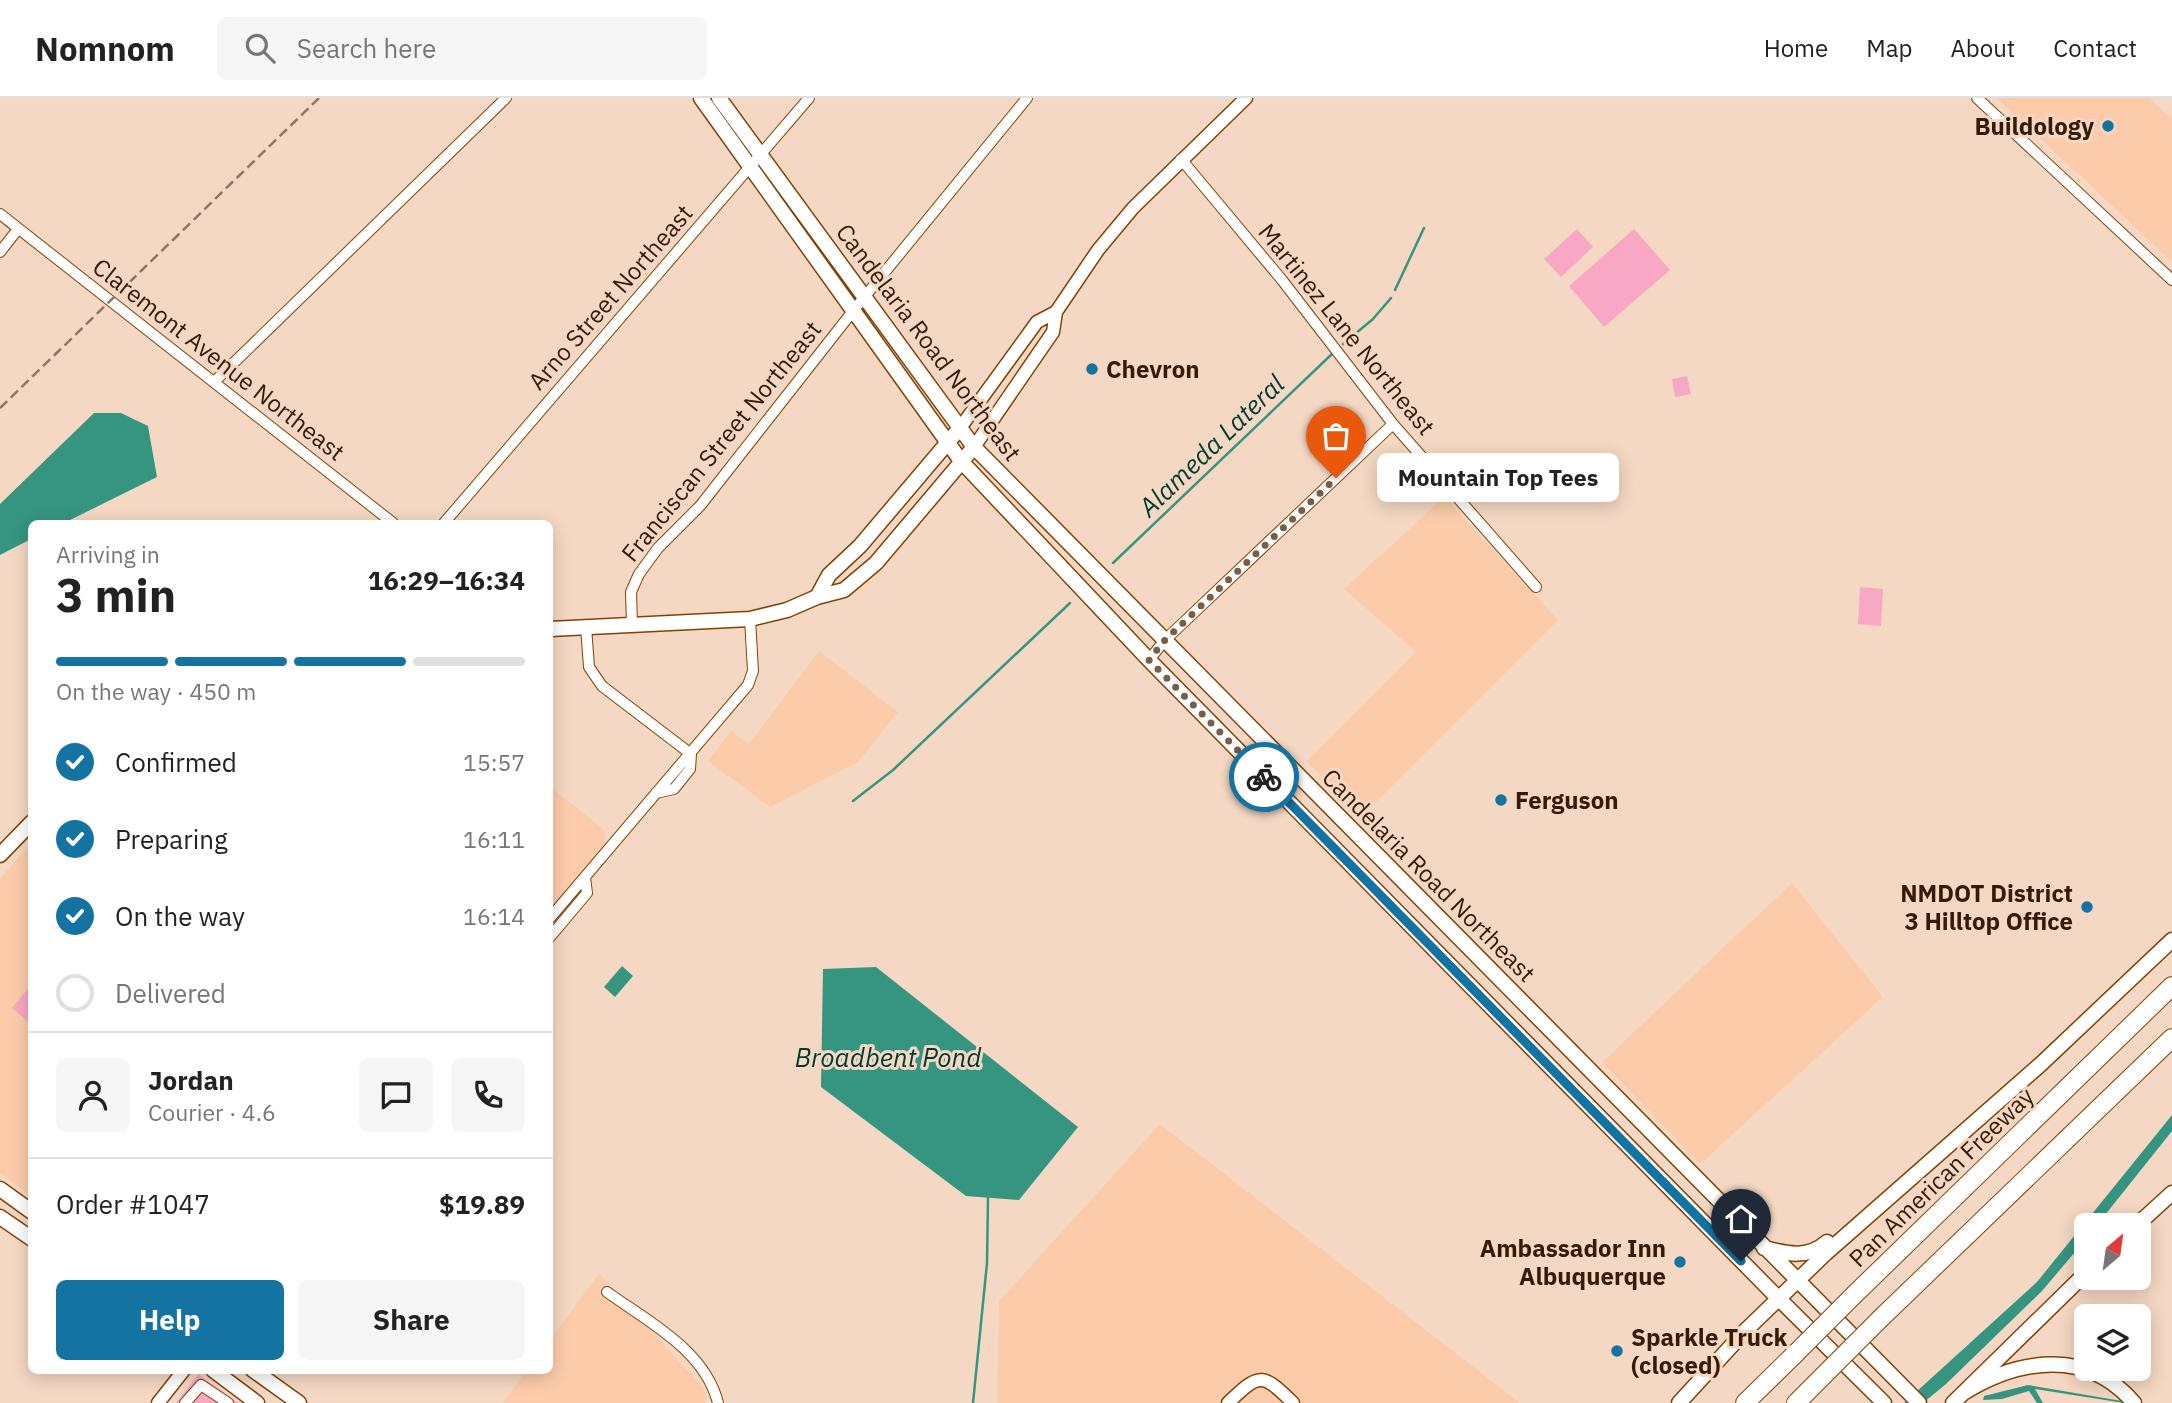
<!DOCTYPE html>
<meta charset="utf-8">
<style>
body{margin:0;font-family:"IBM Plex Sans",sans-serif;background:#f6f6f6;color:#222;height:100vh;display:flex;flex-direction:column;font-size:26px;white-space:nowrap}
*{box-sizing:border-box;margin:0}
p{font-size:23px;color:#767676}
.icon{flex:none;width:38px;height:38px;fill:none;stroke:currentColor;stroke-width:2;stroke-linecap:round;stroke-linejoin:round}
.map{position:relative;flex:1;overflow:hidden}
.sheet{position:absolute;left:28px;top:422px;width:525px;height:854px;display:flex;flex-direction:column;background:#fff;border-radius:10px;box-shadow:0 4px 18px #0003}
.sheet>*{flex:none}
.needle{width:46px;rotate:29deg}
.fabs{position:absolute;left:2074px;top:1115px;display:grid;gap:14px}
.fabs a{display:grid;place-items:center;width:77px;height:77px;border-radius:10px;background:#fff;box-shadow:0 4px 18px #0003;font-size:35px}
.pin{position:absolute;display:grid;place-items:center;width:60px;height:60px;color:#fff;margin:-72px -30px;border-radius:50% 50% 50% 0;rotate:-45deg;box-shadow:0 0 7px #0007}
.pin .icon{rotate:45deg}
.courier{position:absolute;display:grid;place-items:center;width:70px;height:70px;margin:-35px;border:5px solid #1473a0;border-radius:50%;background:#fff;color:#222;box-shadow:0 2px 9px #0007}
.bubble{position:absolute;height:49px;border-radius:10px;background:#fff;box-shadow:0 4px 18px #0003;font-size:23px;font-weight:700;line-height:49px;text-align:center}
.overview em{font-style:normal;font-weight:700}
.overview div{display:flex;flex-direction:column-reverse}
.overview{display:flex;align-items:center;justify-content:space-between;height:119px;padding:0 28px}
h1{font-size:46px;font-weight:700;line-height:52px}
.bar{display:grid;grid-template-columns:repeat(4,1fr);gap:10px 7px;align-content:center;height:84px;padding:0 28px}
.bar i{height:9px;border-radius:5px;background:#e0e0e0}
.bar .on{background:#1473a0}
.bar p{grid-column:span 4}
.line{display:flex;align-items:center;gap:18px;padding:0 28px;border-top:2px solid #e0e0e0}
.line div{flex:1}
.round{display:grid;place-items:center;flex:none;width:74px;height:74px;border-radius:10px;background:#f6f6f6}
ol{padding:0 28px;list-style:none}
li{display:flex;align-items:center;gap:21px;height:77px}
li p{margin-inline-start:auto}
li .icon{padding:7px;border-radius:50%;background:#1473a0;color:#fff;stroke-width:4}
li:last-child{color:#767676}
li i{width:38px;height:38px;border:4px solid #e0e0e0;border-radius:50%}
.cta{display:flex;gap:14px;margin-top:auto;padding:14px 28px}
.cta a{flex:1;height:80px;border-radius:10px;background:#1473a0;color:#fff;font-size:28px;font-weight:700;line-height:80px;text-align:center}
.cta a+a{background:#f6f6f6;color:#222}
header{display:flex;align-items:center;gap:42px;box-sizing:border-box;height:98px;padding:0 35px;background:#fff;border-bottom:2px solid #e0e0e0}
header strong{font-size:33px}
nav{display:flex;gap:38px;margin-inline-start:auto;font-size:24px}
.search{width:490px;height:63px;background:#f6f6f6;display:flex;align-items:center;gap:18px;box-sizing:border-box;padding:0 24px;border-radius:10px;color:#767676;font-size:26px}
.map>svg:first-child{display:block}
</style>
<header>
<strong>Nomnom</strong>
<div class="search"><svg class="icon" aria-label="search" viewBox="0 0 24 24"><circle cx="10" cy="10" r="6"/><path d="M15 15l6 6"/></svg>Search here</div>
<nav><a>Home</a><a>Map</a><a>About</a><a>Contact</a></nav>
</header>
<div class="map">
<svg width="2172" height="1305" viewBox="0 0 2172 1305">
<rect width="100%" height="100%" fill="#f5d8c3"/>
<path fill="#fcccaa" d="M1997,0H2149L2172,21V164Z
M1444,399L1558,522L1360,720L1307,663L1416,554L1344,491Z
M819,553L898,614L858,664L770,709L708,663L731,633L749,646Z
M550,689L602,730L606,737L604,748L550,812Z
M31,745V1098L0,1075V781Z
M1792,785L1883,899L1700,1066L1602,964Z
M1160,1026L1520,1305H997L999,1203Z
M599,1175L704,1291L706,1305H503L527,1272H550V1242Z"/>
<path fill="#f8a8c4" d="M1577,131L1593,149L1561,179L1544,161Z
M1634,131L1670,172L1604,229L1569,188Z
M1687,278L1691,296L1675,299L1672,281Z
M1860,489L1883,491L1881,528L1858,526Z
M31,887V926L12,910Z
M198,1276L239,1305H176Z"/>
<path fill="#369581" d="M94,315H121L148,328L157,379L64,425H32L31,441L0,457V406Z
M622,868L633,878L615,899L604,889Z
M876,869L1078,1029L1019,1102L966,1098L821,989L823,871Z
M2172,1017V1033L2097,1127H2086V1141L2042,1193L1946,1286L1923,1305H1904L2037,1184Z
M2028,1287L2122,1303L2124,1305L2035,1291L2043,1305H2037L2029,1293L2002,1301L1983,1302L1984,1298Z"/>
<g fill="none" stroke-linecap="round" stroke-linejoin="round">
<path stroke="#369581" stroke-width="2.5" d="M1395,192L1424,130
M1343,246L1373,221L1391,200
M1113,465L1333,255
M853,703L893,672L1070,505
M973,1305L987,1165L988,1099"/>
<g stroke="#814305" stroke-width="12">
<path id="minor" d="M1977,0L2172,182
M1181,61L1282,182L1393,326L1536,489
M0,116L393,425
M0,154L18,131
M214,284L506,0
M444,425L809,0
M632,527L631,494L639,476L658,450L700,408L853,213L1027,0
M586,529L589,569L602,588L691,656
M1149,562L1165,542L1393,326
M656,695L674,691L690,671L691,656
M550,820L748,587L753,573L750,521
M550,839L587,795L585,780
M607,1194C647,1223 705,1252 718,1305
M185,1305L201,1287L228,1305"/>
</g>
<g stroke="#814305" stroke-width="15">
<path id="tertiary" d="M960,330L1037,224L1056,214
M974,349L1053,234L1056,214L1098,152L1133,110L1246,0
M158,1305L184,1272
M1228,1305C1259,1275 1262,1274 1293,1305"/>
</g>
<g stroke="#814305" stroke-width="17">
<path id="secondary" d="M974,349L1919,1305
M961,363L1149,562L1778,1200L1884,1305
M0,1091L32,1114
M0,1119L32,1141
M2137,1127L2172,1095
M1764,1150C1787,1156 1808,1161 1827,1144
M213,1272L257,1305
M253,1272L299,1305
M1965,1294C2021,1260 2088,1251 2134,1305
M1679,1305L1746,1232L1826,1155L2041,966L2172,842
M1953,1305L2086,1175"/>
</g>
<g stroke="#814305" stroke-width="17">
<path id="primary" d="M701,0L961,363
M817,499L829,477L860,448L960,330
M550,531L750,521L787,512L817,499L844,492L876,465L974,349L719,0
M0,757L32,724"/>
</g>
<g stroke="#814305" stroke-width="20">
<path id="motorway" d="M1855,1196L2172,888
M1881,1220L2172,940
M1745,1305L1797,1254
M1796,1305L1822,1279"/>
</g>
<use href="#minor" stroke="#fff" stroke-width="10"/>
<use href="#tertiary" stroke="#fff" stroke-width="12"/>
<use href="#secondary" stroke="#fff" stroke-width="14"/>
<use href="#primary" stroke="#fff" stroke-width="14"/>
<use href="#motorway" stroke="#fff" stroke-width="18"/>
<path stroke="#917560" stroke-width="2.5" stroke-dasharray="10 5" stroke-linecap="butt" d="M0,310L319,0"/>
<g stroke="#814305" stroke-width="20" stroke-linecap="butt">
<path id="motorway-bridge" d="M1797,1254L1855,1196
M1822,1279L1881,1220"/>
</g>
<use href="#motorway-bridge" stroke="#fff" stroke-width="18"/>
</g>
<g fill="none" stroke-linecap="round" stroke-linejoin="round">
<path stroke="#795d48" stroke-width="7" stroke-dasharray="0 12.6" d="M1264,679L1149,562L1165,542L1336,380"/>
<path stroke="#1473a0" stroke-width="9" d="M1264,679L1741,1163"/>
</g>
<g fill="#1473a0" stroke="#f5d8c3" stroke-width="2.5">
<circle cx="2108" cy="28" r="7"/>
<circle cx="1092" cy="271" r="7"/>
<circle cx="1501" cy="702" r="7"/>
<circle cx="2087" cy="809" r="7"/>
<circle cx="1680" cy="1164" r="7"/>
<circle cx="1617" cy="1253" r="7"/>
</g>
<g text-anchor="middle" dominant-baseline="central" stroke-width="6" stroke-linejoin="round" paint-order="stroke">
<g font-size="24" font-weight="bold" fill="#361b06" stroke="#f5d8c3" text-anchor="end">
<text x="2094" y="28">Buildology</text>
<text x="1106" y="271" text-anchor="start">Chevron</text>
<text x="1515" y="702" text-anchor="start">Ferguson</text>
<text x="2073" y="795">NMDOT District<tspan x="2073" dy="28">3 Hilltop Office</tspan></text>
<text x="1666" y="1150">Ambassador Inn<tspan x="1666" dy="28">Albuquerque</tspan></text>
<text x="1631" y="1239" text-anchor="start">Sparkle Truck<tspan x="1631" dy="28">(closed)</tspan></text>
</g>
<g font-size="24" fill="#361b06" stroke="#f5d8c3">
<text transform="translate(610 199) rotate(-49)">Arno Street Northeast</text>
<text transform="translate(1347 231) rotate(51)">Martinez Lane Northeast</text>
<text transform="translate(929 244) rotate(53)">Candelaria Road Northeast</text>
<text transform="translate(219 261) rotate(38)">Claremont Avenue Northeast</text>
<text transform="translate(721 343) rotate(-51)">Franciscan Street Northeast</text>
<text transform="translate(1429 777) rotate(45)">Candelaria Road Northeast</text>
<text transform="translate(1941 1079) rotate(-44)">Pan American Freeway</text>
</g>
<g font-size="26" font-style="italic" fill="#003b31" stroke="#f5d8c3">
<text transform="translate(1211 347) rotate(-44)">Alameda Lateral</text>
<text x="888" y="959">Broadbent Pond</text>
</g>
</g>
</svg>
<div class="fabs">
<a><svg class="needle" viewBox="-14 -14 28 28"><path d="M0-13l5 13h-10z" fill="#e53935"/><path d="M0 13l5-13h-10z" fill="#767676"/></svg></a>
<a><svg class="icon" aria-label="layers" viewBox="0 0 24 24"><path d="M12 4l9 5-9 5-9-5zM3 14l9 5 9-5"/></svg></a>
</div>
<div class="pin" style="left:1336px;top:380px;background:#ea580c"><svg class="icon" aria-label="bag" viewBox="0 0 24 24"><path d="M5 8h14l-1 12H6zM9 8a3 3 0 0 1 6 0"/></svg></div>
<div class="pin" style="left:1741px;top:1163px;background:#1f2937"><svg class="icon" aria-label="home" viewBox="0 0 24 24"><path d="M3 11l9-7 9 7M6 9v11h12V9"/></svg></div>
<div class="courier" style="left:1264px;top:679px"><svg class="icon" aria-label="bike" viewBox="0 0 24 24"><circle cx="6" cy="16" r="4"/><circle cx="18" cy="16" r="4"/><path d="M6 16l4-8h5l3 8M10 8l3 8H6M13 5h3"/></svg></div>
<div class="bubble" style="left:1377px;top:355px;width:242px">Mountain Top Tees</div>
<section class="sheet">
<div class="overview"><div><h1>3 min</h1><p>Arriving in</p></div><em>16:29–16:34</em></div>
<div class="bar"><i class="on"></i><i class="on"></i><i class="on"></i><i></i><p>On the way · 450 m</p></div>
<ol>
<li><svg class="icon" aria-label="check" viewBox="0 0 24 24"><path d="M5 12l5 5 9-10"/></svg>Confirmed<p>15:57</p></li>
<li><svg class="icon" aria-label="check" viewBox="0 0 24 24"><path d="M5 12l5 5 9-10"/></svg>Preparing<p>16:11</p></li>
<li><svg class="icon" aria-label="check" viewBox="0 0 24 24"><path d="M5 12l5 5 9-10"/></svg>On the way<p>16:14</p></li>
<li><i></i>Delivered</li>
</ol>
<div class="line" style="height:126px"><a class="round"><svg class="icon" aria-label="person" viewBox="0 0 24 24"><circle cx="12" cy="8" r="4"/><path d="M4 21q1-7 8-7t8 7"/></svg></a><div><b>Jordan</b><p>Courier · 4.6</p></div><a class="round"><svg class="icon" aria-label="chat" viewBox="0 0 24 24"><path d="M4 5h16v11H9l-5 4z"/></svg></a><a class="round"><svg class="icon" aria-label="phone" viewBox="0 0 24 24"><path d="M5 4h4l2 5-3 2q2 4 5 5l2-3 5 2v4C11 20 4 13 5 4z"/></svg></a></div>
<div class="line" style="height:91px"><div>Order #1047</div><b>$19.89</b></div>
<div class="cta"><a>Help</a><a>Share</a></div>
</section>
</div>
